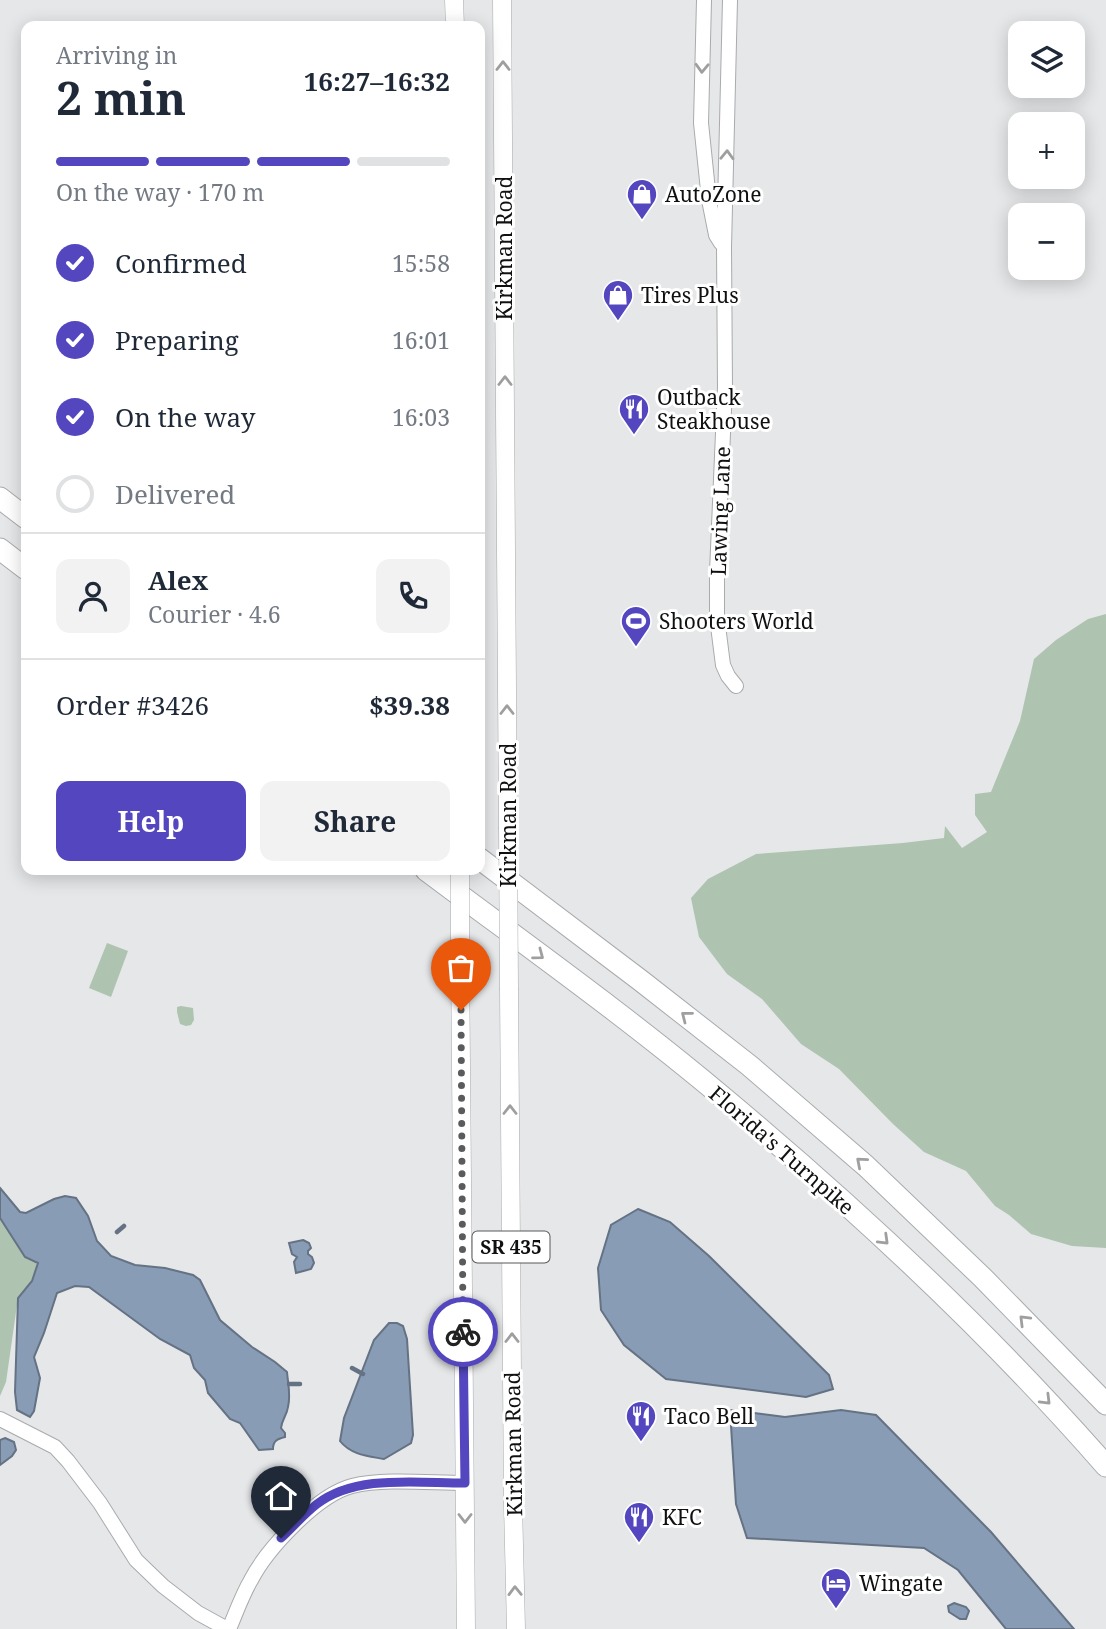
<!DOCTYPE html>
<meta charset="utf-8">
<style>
body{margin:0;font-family:"Noto Serif",serif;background:#f2f2f3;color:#1f2937;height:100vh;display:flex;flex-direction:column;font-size:26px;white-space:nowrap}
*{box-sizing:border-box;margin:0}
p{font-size:23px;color:#747a83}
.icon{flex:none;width:38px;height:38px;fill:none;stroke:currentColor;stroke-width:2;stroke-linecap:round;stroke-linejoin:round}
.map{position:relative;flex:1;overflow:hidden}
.details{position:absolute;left:21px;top:21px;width:464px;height:854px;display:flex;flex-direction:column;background:#fff;border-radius:14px;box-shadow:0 4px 18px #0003}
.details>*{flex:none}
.tools{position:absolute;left:1008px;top:21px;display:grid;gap:14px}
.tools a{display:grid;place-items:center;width:77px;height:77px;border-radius:14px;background:#fff;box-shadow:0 4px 18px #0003;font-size:35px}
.pin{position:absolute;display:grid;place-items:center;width:60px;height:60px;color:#fff;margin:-72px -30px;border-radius:50% 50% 50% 0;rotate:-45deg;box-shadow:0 0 7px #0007}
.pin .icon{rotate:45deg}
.courier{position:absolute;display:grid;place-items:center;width:70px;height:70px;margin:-35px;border:5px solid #5346be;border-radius:50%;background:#fff;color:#222;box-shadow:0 2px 9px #0007}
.overview em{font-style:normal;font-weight:700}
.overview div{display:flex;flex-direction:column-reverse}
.overview{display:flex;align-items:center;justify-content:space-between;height:119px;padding:0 35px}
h1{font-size:46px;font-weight:700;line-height:52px}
.bar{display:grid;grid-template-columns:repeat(4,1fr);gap:10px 7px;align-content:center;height:84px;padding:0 35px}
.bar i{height:9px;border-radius:5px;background:#e0e1e3}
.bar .active{background:#5346be}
.bar p{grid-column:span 4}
.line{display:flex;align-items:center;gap:18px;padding:0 35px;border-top:2px solid #e0e1e3}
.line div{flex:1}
.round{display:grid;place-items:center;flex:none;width:74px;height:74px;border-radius:14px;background:#f2f2f3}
ol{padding:0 35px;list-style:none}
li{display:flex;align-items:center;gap:21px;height:77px}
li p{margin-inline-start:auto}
li .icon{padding:7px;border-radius:50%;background:#5346be;color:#fff;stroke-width:4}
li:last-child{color:#747a83}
li i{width:38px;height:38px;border:4px solid #e0e1e3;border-radius:50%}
.primary-button{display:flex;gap:14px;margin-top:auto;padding:14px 35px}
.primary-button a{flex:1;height:80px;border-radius:14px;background:#5346be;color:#fff;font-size:28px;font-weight:700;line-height:80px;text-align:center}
.primary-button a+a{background:#f2f2f3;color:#1f2937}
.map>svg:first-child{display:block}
</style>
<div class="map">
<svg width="1106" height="1629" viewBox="0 0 1106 1629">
<rect width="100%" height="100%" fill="#e5e7e9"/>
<path fill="#aec3b0" d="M1106,614V1248L1072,1246L1031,1234L1009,1215L995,1206L966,1171L924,1152L893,1124L839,1069L801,1044L762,999L727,974L699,937L691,898L708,879L756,854L903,843L944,838L945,826L962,848L987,832L975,815V794L991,792L1020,721L1034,659L1056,640L1088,619Z
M107,943L128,951L111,997L89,988Z
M181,1006L193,1008L194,1020L191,1025L186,1026L180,1024L177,1012V1007Z
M0,1218L25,1257L38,1263L32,1281L18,1298L6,1382L0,1396Z"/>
<path fill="#899cb5" stroke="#647284" stroke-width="2" d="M0,1188L20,1212L26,1213L54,1199L65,1196L76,1198L88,1216L97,1241L111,1256L135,1265L165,1268L193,1275L200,1280L220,1320L252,1347L275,1362L287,1372C288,1384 291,1395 288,1407C287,1415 282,1419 281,1428L285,1433V1437C277,1439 273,1441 273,1449L259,1450L240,1423L230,1419L208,1393L205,1380L194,1368L190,1355L160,1339L89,1287L75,1286L57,1293L44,1333L34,1357L40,1378L34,1411L30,1417L17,1410L15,1392L18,1298L32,1281L38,1263L25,1257L0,1218Z
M638,1209L670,1222L709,1256L829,1375L833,1389L806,1397L666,1379L624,1345L601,1310L598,1268L611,1225Z
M303,1240L309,1243L311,1248L308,1251V1254L312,1257L314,1263L311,1269L296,1273L294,1262L297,1257L292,1254L289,1243Z
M389,1323H397L403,1326L407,1339L413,1435L411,1443L384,1459C368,1456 351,1455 340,1441L344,1418L374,1340Z
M730,1410L785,1417L841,1410L876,1415L991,1532L1074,1629H1006L958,1570L924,1548L747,1538L736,1504Z
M5,1438L14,1442L16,1450L12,1456L0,1465V1440Z
M954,1603L966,1607L969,1611L966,1619H960L949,1612L948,1606Z"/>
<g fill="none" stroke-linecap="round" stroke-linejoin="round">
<path stroke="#647284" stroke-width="4.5" d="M117,1232L124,1226
M352,1368L363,1374
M289,1384H300"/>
<g stroke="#a8abad" stroke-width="16">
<path id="minor" d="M704,0L701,123L709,200L716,235L721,243
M730,0L724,247L725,387L717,572V618L723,665L728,676L736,686
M0,1419L55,1447L68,1461L100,1503L136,1560L163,1586L198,1613L227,1629
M229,1629C236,1613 242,1595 251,1580C267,1549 317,1495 352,1486C385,1478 430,1483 465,1483"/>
</g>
<g stroke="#a8abad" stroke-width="19">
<path id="major" d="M454,0L455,26
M502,0L508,827
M460,955L466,1629
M509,990L513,1504L516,1629"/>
</g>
<g stroke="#a8abad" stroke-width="23">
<path id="highway" d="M0,498L26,518
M0,549L26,569
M480,859L640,980L750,1066L866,1166L982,1277L1106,1404
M426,870C526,945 629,1018 725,1099C860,1212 990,1333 1106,1466"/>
</g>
<use href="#minor" stroke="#fff" stroke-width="14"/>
<use href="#major" stroke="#fff" stroke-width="18"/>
<use href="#highway" stroke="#fff" stroke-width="21"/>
<g stroke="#a8abad" stroke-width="19" stroke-linecap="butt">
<path id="major-bridge" d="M508,827L509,990
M460,870V955"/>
</g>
<use href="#major-bridge" stroke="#fff" stroke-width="18"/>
</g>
<defs><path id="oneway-chevron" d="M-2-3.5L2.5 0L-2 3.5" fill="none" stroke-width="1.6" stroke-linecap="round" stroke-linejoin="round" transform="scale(1.75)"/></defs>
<g stroke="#9f9f9f">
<use href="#oneway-chevron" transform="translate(503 66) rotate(-90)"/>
<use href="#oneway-chevron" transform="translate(702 68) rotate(92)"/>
<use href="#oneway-chevron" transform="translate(727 155) rotate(-88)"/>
<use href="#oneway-chevron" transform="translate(505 381) rotate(-90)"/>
<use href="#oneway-chevron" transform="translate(507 710) rotate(-90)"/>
<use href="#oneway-chevron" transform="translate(539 955) rotate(37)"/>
<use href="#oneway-chevron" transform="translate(686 1016) rotate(-142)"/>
<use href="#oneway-chevron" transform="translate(510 1110) rotate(-90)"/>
<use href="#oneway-chevron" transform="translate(861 1162) rotate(-139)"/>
<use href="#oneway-chevron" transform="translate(884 1240) rotate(44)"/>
<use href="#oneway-chevron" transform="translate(1024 1320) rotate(-135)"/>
<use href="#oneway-chevron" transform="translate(512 1338) rotate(-90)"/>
<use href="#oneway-chevron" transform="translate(1046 1400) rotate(45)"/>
<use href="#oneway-chevron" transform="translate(465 1518) rotate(90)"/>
<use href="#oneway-chevron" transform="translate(515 1591) rotate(-91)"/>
</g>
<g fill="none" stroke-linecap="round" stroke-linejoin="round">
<path stroke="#5a5b5c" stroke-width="7" stroke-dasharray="0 12.6" d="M461,1010L463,1332"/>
<path stroke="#5346be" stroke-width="9" d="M281,1538C293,1527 304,1514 317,1504C356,1474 417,1483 465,1483L463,1332"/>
</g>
<defs>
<g id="shop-pin" transform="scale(1.575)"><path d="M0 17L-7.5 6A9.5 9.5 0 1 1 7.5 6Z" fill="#5346be" stroke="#fff"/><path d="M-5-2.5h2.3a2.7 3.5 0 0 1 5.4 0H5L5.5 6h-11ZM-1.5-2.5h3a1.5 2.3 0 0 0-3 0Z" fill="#fff"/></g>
<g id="restaurant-pin" transform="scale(1.575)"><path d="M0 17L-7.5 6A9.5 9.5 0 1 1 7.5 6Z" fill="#5346be" stroke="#fff"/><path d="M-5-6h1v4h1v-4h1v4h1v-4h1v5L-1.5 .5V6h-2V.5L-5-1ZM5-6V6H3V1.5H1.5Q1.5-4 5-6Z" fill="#fff"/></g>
<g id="stadium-pin" transform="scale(1.575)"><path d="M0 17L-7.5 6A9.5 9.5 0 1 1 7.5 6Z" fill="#5346be" stroke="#fff"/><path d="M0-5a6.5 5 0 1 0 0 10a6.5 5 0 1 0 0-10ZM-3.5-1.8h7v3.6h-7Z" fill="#fff"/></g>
<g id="hotel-pin" transform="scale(1.575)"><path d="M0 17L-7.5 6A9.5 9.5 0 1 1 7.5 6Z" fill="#5346be" stroke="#fff"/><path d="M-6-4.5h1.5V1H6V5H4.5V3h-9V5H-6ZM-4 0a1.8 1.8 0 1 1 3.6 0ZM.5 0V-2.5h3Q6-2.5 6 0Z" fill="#fff"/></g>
</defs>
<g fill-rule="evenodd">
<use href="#shop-pin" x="642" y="194"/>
<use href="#shop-pin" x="618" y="295"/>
<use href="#restaurant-pin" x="634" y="409"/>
<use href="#stadium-pin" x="636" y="621"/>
<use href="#restaurant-pin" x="641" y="1416"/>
<use href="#restaurant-pin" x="639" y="1517"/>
<use href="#hotel-pin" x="836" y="1583"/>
</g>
<g text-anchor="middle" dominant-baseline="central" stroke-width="6" stroke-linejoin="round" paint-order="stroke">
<rect fill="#fff" stroke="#575858" stroke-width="2" x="472.5" y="1231.5" width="77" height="31" rx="5"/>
<g font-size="19" font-weight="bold" fill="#0f1010">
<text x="511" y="1247">SR 435</text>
</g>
<g font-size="21" fill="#0f1010" stroke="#fff" text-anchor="start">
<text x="665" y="194">AutoZone</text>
<text x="641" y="295">Tires Plus</text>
<text x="657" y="397">Outback<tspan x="657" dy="24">Steakhouse</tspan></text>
<text x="659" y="621">Shooters World</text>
<text x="664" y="1416">Taco Bell</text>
<text x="662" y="1517">KFC</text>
<text x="859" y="1583">Wingate</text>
</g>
<g font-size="21" fill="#0f1010" stroke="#fff">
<text transform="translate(504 248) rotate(-90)">Kirkman Road</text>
<text transform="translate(720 511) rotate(-88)">Lawing Lane</text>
<text transform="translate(508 815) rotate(-90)">Kirkman Road</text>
<text transform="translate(782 1150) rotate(41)">Florida's Turnpike</text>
<text transform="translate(513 1444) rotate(-91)">Kirkman Road</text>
</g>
</g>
</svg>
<div class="tools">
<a><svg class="icon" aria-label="layers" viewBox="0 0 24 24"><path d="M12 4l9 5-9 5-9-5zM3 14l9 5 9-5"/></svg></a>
<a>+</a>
<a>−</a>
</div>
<div class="pin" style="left:461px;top:1010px;background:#ea580c"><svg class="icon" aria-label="bag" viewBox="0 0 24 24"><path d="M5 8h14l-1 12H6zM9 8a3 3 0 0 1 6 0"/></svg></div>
<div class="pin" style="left:281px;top:1538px;background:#1f2937"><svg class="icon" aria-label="home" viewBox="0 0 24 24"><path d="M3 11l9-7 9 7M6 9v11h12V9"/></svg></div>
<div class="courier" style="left:463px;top:1332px"><svg class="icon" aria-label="bike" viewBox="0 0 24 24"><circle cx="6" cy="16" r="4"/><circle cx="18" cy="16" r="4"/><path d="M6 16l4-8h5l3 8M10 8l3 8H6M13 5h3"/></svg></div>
<section class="details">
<div class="overview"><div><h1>2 min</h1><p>Arriving in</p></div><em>16:27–16:32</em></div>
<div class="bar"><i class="active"></i><i class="active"></i><i class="active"></i><i></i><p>On the way · 170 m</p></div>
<ol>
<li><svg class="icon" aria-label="check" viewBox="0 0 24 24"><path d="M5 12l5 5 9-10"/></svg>Confirmed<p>15:58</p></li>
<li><svg class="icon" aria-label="check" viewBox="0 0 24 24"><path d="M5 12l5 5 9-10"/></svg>Preparing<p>16:01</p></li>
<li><svg class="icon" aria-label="check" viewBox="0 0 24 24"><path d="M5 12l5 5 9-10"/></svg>On the way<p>16:03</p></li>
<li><i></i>Delivered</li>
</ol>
<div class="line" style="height:126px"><a class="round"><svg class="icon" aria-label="person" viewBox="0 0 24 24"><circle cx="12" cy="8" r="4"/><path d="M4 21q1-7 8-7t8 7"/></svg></a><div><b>Alex</b><p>Courier · 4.6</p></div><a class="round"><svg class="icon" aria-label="phone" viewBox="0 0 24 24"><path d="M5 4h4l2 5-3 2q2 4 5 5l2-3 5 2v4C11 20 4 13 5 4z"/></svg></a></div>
<div class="line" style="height:91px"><div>Order #3426</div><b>$39.38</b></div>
<div class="primary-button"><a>Help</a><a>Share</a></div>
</section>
</div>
